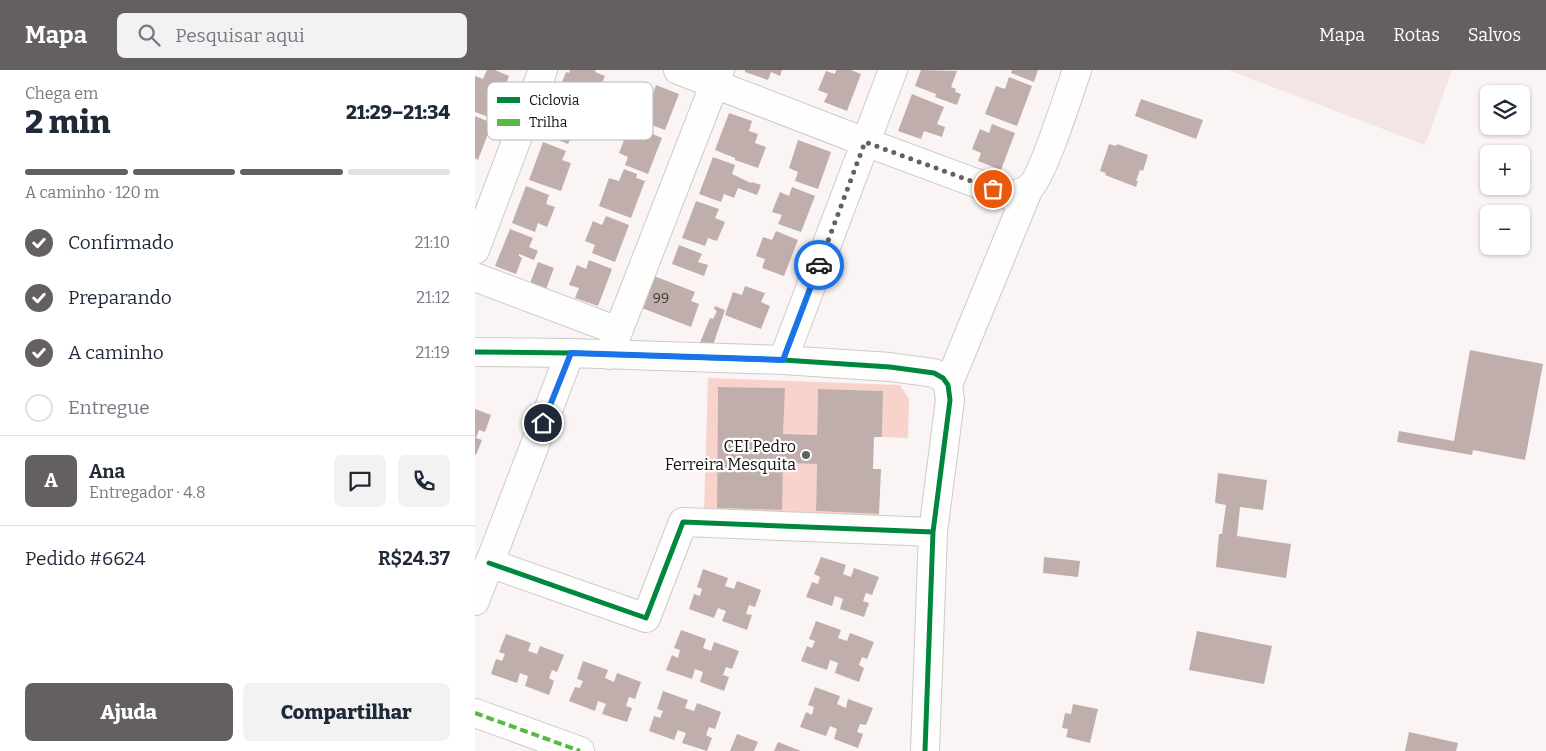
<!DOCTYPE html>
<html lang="pt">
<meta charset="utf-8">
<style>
body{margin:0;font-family:Bitter,serif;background:#f2f2f3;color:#1f2937;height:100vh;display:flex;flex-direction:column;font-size:19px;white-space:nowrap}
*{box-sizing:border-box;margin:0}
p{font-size:16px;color:#747a83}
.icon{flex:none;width:28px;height:28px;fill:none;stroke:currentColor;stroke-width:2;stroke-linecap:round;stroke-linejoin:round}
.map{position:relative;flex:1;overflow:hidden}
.sheet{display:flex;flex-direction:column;background:#fff;width:475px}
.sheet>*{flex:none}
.controls{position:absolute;left:1005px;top:15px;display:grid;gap:10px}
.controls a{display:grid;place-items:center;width:50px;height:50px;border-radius:8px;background:#fff;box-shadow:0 1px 4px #0004;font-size:25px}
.pin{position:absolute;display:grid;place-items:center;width:42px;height:42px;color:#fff;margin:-21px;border:2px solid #fff;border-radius:50%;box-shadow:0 1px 5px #0007}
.courier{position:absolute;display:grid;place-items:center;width:50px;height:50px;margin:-25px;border:4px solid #1a73e8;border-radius:50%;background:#fff;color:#222;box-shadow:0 1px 6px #0007}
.summary em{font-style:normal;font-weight:800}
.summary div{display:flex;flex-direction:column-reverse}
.summary{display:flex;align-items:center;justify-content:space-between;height:85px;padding:0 25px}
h1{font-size:32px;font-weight:800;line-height:38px}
.bar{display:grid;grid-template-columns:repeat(4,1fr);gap:8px 5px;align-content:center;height:60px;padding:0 25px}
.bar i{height:6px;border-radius:4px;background:#e0e1e3}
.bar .selected{background:#646060}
.bar p{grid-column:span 4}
.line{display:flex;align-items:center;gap:12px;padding:0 25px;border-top:1px solid #e0e1e3}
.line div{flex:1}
.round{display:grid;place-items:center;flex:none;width:52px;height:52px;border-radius:8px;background:#f2f2f3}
ol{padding:0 25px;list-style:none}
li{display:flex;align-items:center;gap:15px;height:55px}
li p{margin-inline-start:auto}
li .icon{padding:5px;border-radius:50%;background:#646060;color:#fff;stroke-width:4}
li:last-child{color:#747a83}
li i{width:28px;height:28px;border:2px solid #e0e1e3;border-radius:50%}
.cta{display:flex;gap:10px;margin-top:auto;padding:10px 25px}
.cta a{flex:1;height:58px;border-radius:8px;background:#646060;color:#fff;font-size:20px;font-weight:800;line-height:58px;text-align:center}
.cta a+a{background:#f2f2f3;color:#1f2937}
header{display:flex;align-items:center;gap:30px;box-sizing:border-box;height:70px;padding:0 25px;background:#646060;color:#fff}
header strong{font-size:24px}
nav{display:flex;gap:28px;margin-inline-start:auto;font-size:18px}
.search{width:350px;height:45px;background:#f2f2f3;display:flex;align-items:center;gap:12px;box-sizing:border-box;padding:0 18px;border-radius:8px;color:#747a83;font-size:19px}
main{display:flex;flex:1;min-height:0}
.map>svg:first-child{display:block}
</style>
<header>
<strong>Mapa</strong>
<div class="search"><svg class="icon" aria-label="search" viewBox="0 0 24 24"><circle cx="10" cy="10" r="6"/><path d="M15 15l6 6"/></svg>Pesquisar aqui</div>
<nav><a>Mapa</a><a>Rotas</a><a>Salvos</a></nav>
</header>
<main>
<section class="sheet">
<div class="summary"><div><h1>2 min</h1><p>Chega em</p></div><em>21:29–21:34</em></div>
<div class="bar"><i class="selected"></i><i class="selected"></i><i class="selected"></i><i></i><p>A caminho · 120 m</p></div>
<ol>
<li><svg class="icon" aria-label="check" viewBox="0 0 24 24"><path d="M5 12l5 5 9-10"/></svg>Confirmado<p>21:10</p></li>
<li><svg class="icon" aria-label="check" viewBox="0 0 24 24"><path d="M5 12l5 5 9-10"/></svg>Preparando<p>21:12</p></li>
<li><svg class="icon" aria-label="check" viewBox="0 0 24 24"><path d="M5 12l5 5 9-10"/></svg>A caminho<p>21:19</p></li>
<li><i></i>Entregue</li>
</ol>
<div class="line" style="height:90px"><b class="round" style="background:#646060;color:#fff">A</b><div><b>Ana</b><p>Entregador · 4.8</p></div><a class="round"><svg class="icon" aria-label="chat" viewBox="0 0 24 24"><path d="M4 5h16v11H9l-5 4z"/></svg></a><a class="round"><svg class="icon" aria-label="phone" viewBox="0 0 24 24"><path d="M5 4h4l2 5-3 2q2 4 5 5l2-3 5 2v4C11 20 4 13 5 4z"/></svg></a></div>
<div class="line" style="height:65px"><div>Pedido #6624</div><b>R$24.37</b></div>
<div class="cta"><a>Ajuda</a><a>Compartilhar</a></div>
</section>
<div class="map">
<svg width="1071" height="681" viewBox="0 0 1071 681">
<rect width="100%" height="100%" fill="#faf5f4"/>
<path fill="#f2e5e3" d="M753,0H977L950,75Z"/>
<path fill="#f8d3cc" d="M233,308L425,315L434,329L433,368L407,367L408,321L343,319L342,365L308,364L309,318L243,317L242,438L306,440L308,393L342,394L341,441L404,444V448L229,441Z"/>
<path fill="#bfaeab" d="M12,0H20L34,6L26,28L37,32L30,53L0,42V6L8,9Z
M95,0H121L120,2L130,6L122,25L116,23L114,28L111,27L110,30L84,20L91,2L94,3Z
M270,0H307L305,6L296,2L293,10L270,2Z
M361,0H376L386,4L372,41L349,32L353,24L343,20L351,1L360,4Z
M446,0L482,1L476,17L481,19L480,22L486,24L482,35L460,27L461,24L440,16Z
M537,0H563L559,12L536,3Z
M534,7L557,16L542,56L510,44L521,16L530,19Z
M181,15L204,24L190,60L158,48L168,20L178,24Z
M437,24L469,37L462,54L470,57L467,67L449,61L446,69L423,61Z
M85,28L107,37L104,45L113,49L106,68L97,65L93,74L71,65Z
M666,29L728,50L721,69L660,46Z
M254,43L277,51L274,61L283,64L280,73L291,77L283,98L260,90V88L240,80Z
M0,46L17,53L3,90L0,88Z
M149,52L187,68L173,104L150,95L153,87L144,83L151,65L149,64L152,55L149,53Z
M517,54L540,63L526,100L503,91L506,83L497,79L505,59L514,63Z
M323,70L356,82L343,119L320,111L323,102L314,98Z
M68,72L91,81L87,90L96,93L86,121L54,110Z
M634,74L641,76L642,74L673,85L668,101L665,100L661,111H663L661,117L630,105L631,103L625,101Z
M238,87L260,95L257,104L276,113L277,112L286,115L282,125L263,118L259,128L249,124L246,132L224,124Z
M149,99L162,104L161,108L170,111L156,148L124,136L134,108L144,111Z
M51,116L74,125L71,134L80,137L72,157L63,153L60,162L37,153Z
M317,117L340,126L326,162L303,154L307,145L297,142L305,122L314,126Z
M221,131L244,139L240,148L250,152L242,171L233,168L230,176L207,168Z
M131,146L154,155L140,192L117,183L120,175L110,171L118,151L127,155Z
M35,159L58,168L54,177L63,181L59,190L44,184V186L47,188L41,204L20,196Z
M301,161L323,170L309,206L287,198L290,189L281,186L288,167L297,170Z
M204,175L227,184L223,192L233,195L229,206L197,194Z
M114,190L137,199L123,236L100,228L104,218L94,215L102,195L111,199Z
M63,192L79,198L70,222L54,216Z
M179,206L220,222L216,231L224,234L216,257L167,238Z
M270,216L290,223L286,232L295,236L286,259L250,245L258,222L267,225Z
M240,236L250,240L237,278L224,275L235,248L238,249L242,241L239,239Z
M995,280L1068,294L1050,390L998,380L997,385L922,372L924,361L979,371Z
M243,317L310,318L308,364L342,365L343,319L408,321L407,367H399L398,399H406L404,444L341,441L342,394L308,393L307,440L242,438Z
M0,339L16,345L10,362L4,360L1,368L7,370L1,385L0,384Z
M743,403L792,410L788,440L765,437L762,466L816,474L811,508L741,497L744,464H747L751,435L740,433Z
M346,487L371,495L368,504L376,507L379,498L404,507L397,525L391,523L388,531L394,533L389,547L365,539L368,529L360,526L357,536L331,527L337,512L343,514L345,507L339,504Z
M569,487L605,491L603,507L568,503Z
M228,499L253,508L250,516L259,519L262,511L286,520L280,537L274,535L271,544L277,545L272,560L247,551L251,541L243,538L239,548L214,539L219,524L225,526L227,519L222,517Z
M341,551L366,560L363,568L372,571L375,563L399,572L392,589L387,587L384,595L389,598L384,612L360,603L363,593L355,590L352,600L326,591L332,576L337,578L340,571L334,569Z
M206,560L231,569L228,578L236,581L239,572L264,581L257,599L251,597L248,605L254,607L249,621L225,612L228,602L220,599L217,609L191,600L197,585L203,588L205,580L199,578Z
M722,561L797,576L789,614L714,600Z
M31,564L56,573L53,581L62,584L65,576L89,585L82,602L77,600L74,608L79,611L74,625L50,616L53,606L45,603L42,613L16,604L21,589L27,591L30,584L24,582Z
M108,591L133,600L130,608L139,612L142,603L166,612L160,629L154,627L151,636L157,638L152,652L127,644L131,634L123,631L120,641L94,631L100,617L105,618L108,611L102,609Z
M340,617L365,626L362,634L371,638L373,629L398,638L391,655L385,654L382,662L388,664L383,678L359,669L362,659L355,656L351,666L325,657L331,642L337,645L339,637L333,635Z
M188,621L213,630L210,638L219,641L222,633L246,642L240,659L234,657L231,665L237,668L232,681L207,673L211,663L203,660L199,670L174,661L179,646L185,648L188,641L182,639Z
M598,634L623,639L615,673L591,667L593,659L587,658L590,643L596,644Z
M934,662L983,673L981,681H930Z
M262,664L283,672L279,681H255Z
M303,672L326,681H299Z"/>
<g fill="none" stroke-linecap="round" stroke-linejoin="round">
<g stroke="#cdcac9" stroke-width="30">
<path id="street" d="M203,0L390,72L536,126C541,124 549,122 554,118C567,109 595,20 602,0
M0,180L68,0
M0,207L143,261
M0,282L95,283L308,290L415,297L459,303L468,308L473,315L475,330L458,462L450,681
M134,285L245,0
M308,290L418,0
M473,315L554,118
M14,493L171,548L208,452L458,462
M0,531L95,283
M0,643L105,681"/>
</g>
<use href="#street" stroke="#fefefd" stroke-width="28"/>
<path stroke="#58b947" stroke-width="4" stroke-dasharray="8 4" stroke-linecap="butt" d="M0,643L105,681"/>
<g stroke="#fff" stroke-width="8">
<path id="cycleway" d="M0,282L95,283L308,290L415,297L459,303L468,308L473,315L475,330L458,462L450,681
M14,493L171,548L208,452L458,462"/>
</g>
<use href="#cycleway" stroke="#00873e" stroke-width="5"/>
</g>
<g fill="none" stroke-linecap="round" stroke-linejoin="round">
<path stroke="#646060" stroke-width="5" stroke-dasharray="0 9" d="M344,195L390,72L518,119"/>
<path stroke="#1a73e8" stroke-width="6" d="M68,353L96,283L308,290L344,195"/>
</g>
<circle fill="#646060" stroke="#fff" stroke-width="2" cx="331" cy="385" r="5"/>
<g text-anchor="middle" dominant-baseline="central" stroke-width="4.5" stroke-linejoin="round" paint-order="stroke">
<g font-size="14" fill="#3e3837">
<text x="186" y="228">99</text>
</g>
<g font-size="16" fill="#131010" stroke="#fff" text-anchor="end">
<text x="321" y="376">CEI Pedro<tspan x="321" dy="18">Ferreira Mesquita</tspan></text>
</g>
</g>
<rect x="12" y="12" width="166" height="58" rx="8" fill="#fff" stroke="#b8b7b7" stroke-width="1"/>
<rect x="22" y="27" width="23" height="6" fill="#00873e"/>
<rect x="22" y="49" width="23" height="7" fill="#58b947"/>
<g font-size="14" fill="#131010">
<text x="54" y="35">Ciclovia</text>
<text x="54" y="57">Trilha</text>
</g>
</svg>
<div class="controls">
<a><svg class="icon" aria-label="layers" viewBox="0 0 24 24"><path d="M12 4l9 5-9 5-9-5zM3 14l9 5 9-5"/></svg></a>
<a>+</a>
<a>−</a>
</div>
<div class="pin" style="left:518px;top:119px;background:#ea580c"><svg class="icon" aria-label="bag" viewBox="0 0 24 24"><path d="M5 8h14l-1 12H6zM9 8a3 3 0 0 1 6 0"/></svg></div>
<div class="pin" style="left:68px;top:353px;background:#1f2937"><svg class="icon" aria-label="home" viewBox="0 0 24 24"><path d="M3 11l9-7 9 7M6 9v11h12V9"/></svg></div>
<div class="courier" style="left:344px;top:195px"><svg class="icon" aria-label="car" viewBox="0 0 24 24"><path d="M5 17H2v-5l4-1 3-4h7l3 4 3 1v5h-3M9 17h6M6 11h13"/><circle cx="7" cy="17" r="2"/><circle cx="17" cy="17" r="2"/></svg></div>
</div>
</main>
